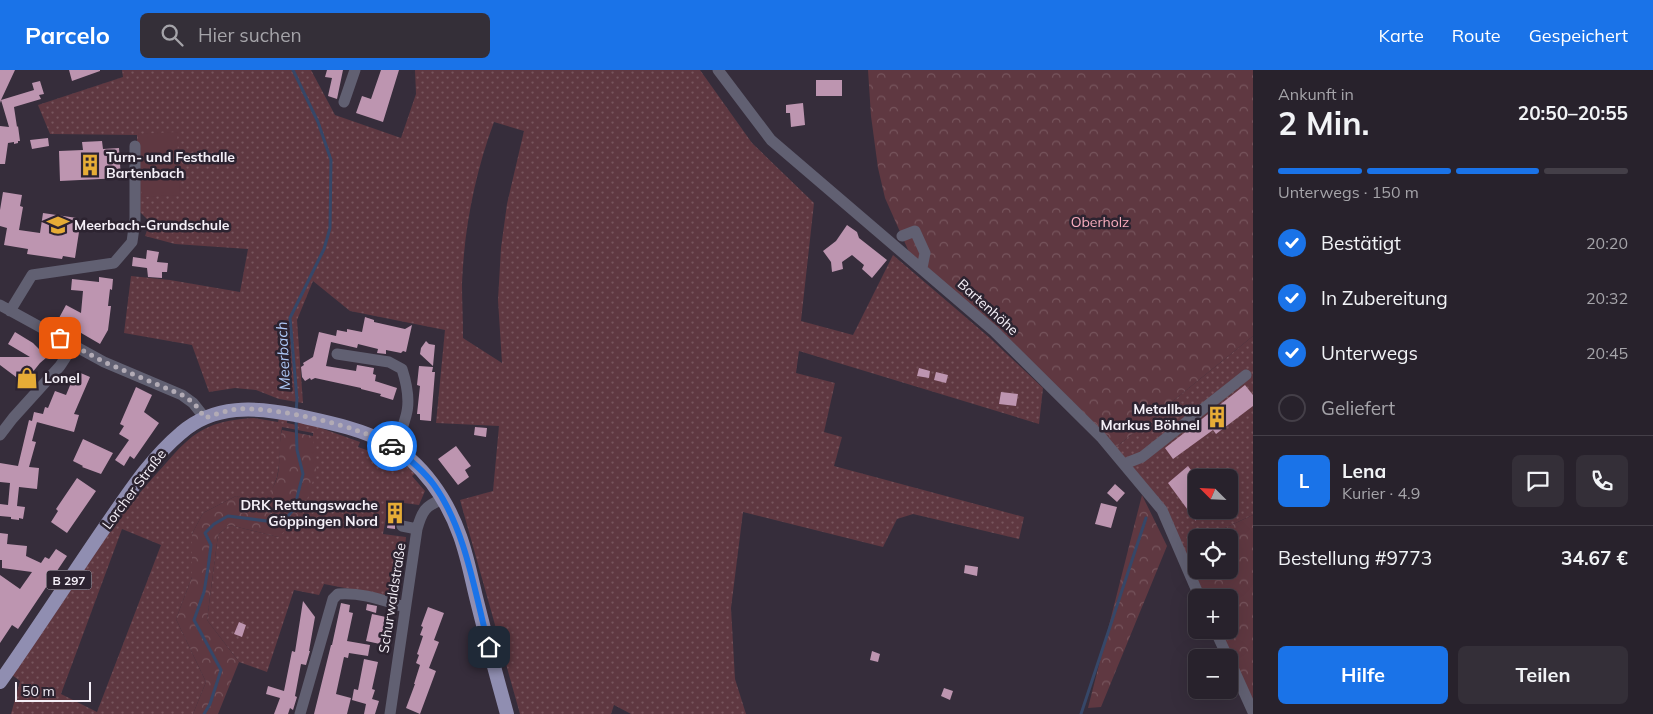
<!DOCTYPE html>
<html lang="de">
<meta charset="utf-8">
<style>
body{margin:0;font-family:Mulish,sans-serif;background:#342f38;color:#f1f3f6;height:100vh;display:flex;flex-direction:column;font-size:19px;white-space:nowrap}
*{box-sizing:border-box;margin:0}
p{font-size:16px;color:#a5a4a9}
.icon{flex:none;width:28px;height:28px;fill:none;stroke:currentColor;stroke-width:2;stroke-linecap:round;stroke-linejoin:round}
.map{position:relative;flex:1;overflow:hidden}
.details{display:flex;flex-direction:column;background:#28222c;width:400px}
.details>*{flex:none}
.needle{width:32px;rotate:294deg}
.buttons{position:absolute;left:1188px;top:399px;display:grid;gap:10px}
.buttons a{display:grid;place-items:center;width:50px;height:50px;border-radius:8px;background:#28222c;box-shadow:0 5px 20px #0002,0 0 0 1px #443f48;font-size:25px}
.scale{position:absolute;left:15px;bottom:12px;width:76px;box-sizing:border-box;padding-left:5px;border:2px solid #f4eff7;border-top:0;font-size:14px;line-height:18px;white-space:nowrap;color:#f4eff7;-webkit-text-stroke:4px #2c2330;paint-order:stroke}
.pin{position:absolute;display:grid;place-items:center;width:42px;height:42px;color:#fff;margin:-21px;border-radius:10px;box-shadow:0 2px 8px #0006}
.courier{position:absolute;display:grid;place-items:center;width:50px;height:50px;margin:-25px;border:4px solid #1a73e8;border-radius:50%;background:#fff;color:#222;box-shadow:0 1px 6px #0007}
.headline em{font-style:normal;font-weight:700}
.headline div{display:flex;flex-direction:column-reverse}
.headline{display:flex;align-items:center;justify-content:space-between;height:85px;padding:0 25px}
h1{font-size:32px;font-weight:700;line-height:38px}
.bar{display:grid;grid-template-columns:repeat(4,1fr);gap:8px 5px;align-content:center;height:60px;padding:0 25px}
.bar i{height:6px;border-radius:4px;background:#443f48}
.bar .on{background:#1a73e8}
.bar p{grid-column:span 4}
.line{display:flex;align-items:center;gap:12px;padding:0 25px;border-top:1px solid #443f48}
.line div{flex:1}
.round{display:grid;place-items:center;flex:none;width:52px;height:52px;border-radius:8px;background:#342f38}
ol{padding:0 25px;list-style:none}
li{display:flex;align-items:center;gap:15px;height:55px}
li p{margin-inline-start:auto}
li .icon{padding:5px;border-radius:50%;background:#1a73e8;color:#fff;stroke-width:4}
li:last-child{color:#a5a4a9}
li i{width:28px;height:28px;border:2px solid #443f48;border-radius:50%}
.button{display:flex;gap:10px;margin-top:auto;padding:10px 25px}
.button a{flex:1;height:58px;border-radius:8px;background:#1a73e8;color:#fff;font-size:20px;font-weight:700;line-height:58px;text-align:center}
.button a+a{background:#342f38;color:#f1f3f6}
header{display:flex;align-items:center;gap:30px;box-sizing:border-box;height:70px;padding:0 25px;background:#1a73e8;color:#fff}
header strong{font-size:24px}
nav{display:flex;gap:28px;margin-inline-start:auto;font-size:18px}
.search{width:350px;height:45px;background:#342f38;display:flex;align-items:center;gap:12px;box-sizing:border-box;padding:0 18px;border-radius:8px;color:#a5a4a9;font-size:19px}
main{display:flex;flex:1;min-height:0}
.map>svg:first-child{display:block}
</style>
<header>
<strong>Parcelo</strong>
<div class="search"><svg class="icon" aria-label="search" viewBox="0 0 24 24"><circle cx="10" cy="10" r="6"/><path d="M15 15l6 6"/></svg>Hier suchen</div>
<nav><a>Karte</a><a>Route</a><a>Gespeichert</a></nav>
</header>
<main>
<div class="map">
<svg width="1253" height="644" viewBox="0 0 1253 644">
<defs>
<pattern id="grass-dots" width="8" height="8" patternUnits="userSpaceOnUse" patternTransform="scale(1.25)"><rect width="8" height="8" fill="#5f3841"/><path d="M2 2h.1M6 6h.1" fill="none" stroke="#77555d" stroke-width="1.8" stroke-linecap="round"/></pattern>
<pattern id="forest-crowns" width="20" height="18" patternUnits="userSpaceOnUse" patternTransform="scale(1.25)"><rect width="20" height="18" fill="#5f3841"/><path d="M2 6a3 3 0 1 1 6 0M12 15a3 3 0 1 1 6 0" fill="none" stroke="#77555d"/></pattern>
</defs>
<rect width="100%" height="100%" fill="#362d3b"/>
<path fill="url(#grass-dots)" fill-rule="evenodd" d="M122,0H311L335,45L401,68L416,24L415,0H700L752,73L814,133L801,251L853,265L893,185L990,268L1043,318L1039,354L799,281L796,303L835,313L824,362L842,367L834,396L1024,447L1019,469L913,444L897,449L883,477L743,442L731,538L735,609L746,644H631L614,635L611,644H520L460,430L493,421L499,356L436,353L445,260L350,241L313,211L297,250L303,333L279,329L256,320L235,318L209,322L192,275L124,263L131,206L170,210L240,222L248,179L175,174L145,166L150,152L138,140L137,65L50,64L38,35L123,7ZM494,52L524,61L507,134L501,178L498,230L502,293L463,268C463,250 462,232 462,214C464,159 475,103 494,52Z
M1253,266V445L1205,467L1196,468V472L1182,478L1115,378ZM1196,408H1229V440H1196Z
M254,348L278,352L279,348L287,349V353L297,355L299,351L315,356L360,372L358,377L375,383L377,379L396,387L415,404L412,406L425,421L419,435L389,431L383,464L406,467L401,517L398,525L392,527L324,514L319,525L294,520L267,602L239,592L207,550L218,465L229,455L278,467L313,366V363L282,357C278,379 283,401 271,421C269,426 263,429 259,432L236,426L203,443L192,464V507L176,549L206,612L193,644H11L20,611L12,605C59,537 102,463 158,402C169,390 180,376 193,366C211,353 231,349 254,348ZM122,459L161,475L97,642L61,624Z"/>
<path fill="url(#forest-crowns)" d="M868,0H1253V266L1115,378L913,191L885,128L878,98L871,46Z
M282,360L313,366L316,401L302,446L278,467L229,455L218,465L207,550L239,592L218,644H193L206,612L176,549L192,507V464L203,443L236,426L259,432C288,410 275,389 282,360Z
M1142,425L1167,476L1101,637L1088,638Z
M1253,445V642L1217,560H1229V528L1203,527L1182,478L1196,472V500H1229V468L1205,467Z"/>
<path fill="#5f3841" d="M177,62L180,125L142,127L138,64Z"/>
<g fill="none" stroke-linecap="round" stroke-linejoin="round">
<path stroke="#364768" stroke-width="3" d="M293,0L318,52L331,90L330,158L324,179L290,248L297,329L296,342
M204,644L210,634L221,600L194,550L204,522L208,498L211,475L205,463L214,454L228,446L282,453L294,439L303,404L297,380L296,349
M1081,644L1146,448"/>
</g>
<path fill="#bd95b0" d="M0,0H15L1,30L34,20L32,13L40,11L44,24L39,25L41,29L14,37L17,57L18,56L20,71H18V73L14,74V72L8,73L5,94H0V56L9,57L1,30L0,33Z
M69,0H100V1L72,11Z
M327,0H343L337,29L328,26L332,8L325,7Z
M381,0H399L383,52L356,43L362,26L371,29Z
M816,10H842V26H816Z
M803,33L805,55L791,57L790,43H786V35Z
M48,68L49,76L32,79L30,70Z
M102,71L103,79L119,78L121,108L60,111L59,81L83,80L82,72Z
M3,122L22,125L20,136L23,137L19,160L40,163L43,143L77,148L75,161L79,162L75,188L63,186L62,189L27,184L28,179L4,175L7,158L0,156V140Z
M847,155L857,162L859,168L887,190L872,208L862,199L864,195L852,185L842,192L843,199L832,202L831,192L823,181L836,171Z
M147,180L159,182L157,192L168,193L167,202H162V208L148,207L147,198L132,196L133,187L146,189Z
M99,207L113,209L112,220L110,219L108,236H111L108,260L100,274L76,260L77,258L59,248L66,235L81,243L83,221L71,220L72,209L99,212Z
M365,247L374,250V252L405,259L412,255L406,282L403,281L401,283L386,280V284L377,283L378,279L358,274L357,278L331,272L326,296L356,301L357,295L374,298L373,304L376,305L375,311L397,318L393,330L380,326L381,324L361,319V318L315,308L311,310L310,308L305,311L302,307L301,297L304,295L303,293L313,287L319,262L336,266L337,260L347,262V259L362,262Z
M15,262L33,273L47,287L40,293L24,313L0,295V287H30L8,274Z
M426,271L429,274L435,275L433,296L420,284L421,278Z
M419,296L433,297L432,302H435L431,351L420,350V344H417L420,316L417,315Z
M919,298L930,301L929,308L917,306Z
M76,301L90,307L74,344L79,345L74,362L33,351L37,352L32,371L36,372L29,397L39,398L37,419L19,417L17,436L25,437L23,449L19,448V450L11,449V447L0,446V434L8,435L10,413L0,412V393L18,396L29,350L32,351L34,342L43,344L45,337L48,338L55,321L66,325Z
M936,302L948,305L946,313L934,310Z
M1245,315L1253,325V336L1216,364L1213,360L1173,389L1165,378Z
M136,317L152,325L144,342L159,353L134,389L130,386L124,396L115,390L129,370L119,364L124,356L120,354Z
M1001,322L1018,324L1016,336L999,334Z
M475,357L487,358L486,367L474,365Z
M83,369L113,383L101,404L82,397L83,396L73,391Z
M456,376L471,396L465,400L469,407L458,415L438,389Z
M1188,396L1196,407V440H1209L1196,450V451L1168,413Z
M77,408L96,421L67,463L51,452L58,441L56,439Z
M1115,414L1125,423L1117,432L1107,423Z
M391,432L401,433L399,449L395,454V459L387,458Z
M1101,433L1117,437L1111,458L1095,454Z
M0,463L8,464L7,474L27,476L26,486L41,493L45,487L49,489L56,479L67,486L18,559L12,555L0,573V505L20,519L32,502L2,498V490H0Z
M965,495L978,497L977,506L964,503Z
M303,531L315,547L309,581H310L306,595L301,594L295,626L297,627L293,640L290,638L288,644H274L280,628L266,624L268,616L284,621L292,581L295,582Z
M341,533L350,535L349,542L353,543L347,571L370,575L368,586L349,583L348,588L344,587L336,624L351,628L347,644H314L331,575H332Z
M367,534L377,536L376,543L366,540Z
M428,537L444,543L434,570L439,572L429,598L436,601L420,644L406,638L415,614H414L420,595L416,593L419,585L417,584L423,566L420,565L423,557L421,556Z
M372,544L386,547L380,574L366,571Z
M239,552L246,555L242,567L234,564Z
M872,581L880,584L878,592L870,590Z
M364,589L378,592L372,619L375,620L372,629L379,631L375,644H364L366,634L352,630L354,619L358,620Z
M944,618L953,621L950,630L941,626Z"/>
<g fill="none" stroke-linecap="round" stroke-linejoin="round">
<path stroke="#616072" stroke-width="11" d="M718,0L771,70L994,261L1101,367L1162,440L1200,528
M344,32L355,0
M902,166L915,161L925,183L922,198
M0,235L104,292L182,325L193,333L205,348
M10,241L32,205L114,193L132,172L135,150V76
M337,284L389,292L402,299C413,333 408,346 394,378
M0,365L13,348L60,296L73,276
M1124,394L1142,387L1246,305
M402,456L417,459
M1215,560L1228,588
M1229,589L1253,642
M300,644L333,529L338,524C361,522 382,530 405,537
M390,644L417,459C422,441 425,436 443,429"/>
<path stroke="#908eb1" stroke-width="14" d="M0,612C36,561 70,508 105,457C128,424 150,389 181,363C214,334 256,337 295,345C326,352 359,358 387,373C422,392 447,429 460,466C468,488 472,512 478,535C487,571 497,608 507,644"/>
</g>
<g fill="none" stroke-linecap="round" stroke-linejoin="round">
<path stroke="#b2abb5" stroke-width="5" stroke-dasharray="0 9" d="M60,268L104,292L182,325L194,333L205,348C216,344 227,340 239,339C277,337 360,356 392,376"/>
<path stroke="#1a73e8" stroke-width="6" d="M392,376C407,387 423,400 434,415C466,460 475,524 489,577"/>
</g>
<defs>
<g id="building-bare" transform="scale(1.725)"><path d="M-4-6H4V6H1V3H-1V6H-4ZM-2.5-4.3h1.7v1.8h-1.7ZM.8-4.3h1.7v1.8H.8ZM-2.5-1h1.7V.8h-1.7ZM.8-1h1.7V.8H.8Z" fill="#e6ac36" stroke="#2c2330" stroke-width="2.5" paint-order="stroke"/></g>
<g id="school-bare" transform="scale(1.725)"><path d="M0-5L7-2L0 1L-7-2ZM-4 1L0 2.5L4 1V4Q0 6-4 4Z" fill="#e6ac36" stroke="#2c2330" stroke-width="2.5" paint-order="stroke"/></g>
<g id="shop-bare" transform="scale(1.725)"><path d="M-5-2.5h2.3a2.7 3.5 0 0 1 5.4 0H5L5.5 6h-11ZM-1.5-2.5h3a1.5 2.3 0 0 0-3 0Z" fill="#e6ac36" stroke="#2c2330" stroke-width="2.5" paint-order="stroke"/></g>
</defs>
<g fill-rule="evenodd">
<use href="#building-bare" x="90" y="95"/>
<use href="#school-bare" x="58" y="155"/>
<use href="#shop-bare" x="27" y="308"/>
<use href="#building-bare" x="1217" y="347"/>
<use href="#building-bare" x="395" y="443"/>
</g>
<g text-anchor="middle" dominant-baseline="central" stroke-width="5" stroke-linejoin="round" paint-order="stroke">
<rect fill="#2c2330" stroke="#b8b2bb" stroke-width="1" x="46.5" y="500.5" width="45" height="19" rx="4"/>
<g font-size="12" font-weight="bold" fill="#f4eff7">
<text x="69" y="510">B 297</text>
</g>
<g font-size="14" font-weight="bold" fill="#f4eff7" stroke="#2c2330" text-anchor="start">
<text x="106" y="87">Turn- und Festhalle<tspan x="106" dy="16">Bartenbach</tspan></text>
<text x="74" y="155">Meerbach-Grundschule</text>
<text x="44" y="308">Lonel</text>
<text x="1200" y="339" text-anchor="end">Metallbau<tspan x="1200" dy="16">Markus Böhnel</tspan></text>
<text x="378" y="435" text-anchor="end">DRK Rettungswache<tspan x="378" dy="16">Göppingen Nord</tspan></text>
</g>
<g font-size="14" fill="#faaebf" stroke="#2c2330">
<text x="1100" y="152">Oberholz</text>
</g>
<g font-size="14" fill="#f4eff7" stroke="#2c2330">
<text transform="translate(988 237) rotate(42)">Bartenhöhe</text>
<text transform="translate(134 419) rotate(-53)">Lorcher Straße</text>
<text transform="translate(392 528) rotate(-81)">Schurwaldstraße</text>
</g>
<g font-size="15" font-style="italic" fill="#adc7f6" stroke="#2c2330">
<text transform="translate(283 286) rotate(-93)">Meerbach</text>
</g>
</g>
</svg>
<div class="buttons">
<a><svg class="needle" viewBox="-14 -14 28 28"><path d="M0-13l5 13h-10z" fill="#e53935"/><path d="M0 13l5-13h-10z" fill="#a5a4a9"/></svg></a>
<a><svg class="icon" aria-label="locate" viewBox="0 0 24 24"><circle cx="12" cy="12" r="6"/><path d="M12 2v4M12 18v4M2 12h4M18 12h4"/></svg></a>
<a>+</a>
<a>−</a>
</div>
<div class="scale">50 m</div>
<div class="pin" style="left:60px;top:268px;background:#ea580c"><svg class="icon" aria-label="bag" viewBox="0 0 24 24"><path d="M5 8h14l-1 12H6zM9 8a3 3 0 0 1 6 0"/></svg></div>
<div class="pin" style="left:489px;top:577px;background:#1f2937"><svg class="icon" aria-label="home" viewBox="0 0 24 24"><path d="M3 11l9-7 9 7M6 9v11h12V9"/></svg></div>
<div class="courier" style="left:392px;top:376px"><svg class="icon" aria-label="car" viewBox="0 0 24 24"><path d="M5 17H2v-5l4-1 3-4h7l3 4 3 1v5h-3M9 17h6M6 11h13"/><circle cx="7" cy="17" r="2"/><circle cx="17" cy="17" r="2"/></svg></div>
</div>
<section class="details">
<div class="headline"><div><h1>2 Min.</h1><p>Ankunft in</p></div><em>20:50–20:55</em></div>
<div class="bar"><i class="on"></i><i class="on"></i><i class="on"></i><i></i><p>Unterwegs · 150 m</p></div>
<ol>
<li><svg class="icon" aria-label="check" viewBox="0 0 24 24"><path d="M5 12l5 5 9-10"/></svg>Bestätigt<p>20:20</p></li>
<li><svg class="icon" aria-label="check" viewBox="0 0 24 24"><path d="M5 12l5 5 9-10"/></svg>In Zubereitung<p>20:32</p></li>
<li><svg class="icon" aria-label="check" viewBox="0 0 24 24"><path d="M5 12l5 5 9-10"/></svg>Unterwegs<p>20:45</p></li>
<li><i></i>Geliefert</li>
</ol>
<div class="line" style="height:90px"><b class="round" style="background:#1a73e8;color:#fff">L</b><div><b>Lena</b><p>Kurier · 4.9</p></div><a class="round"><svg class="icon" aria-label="chat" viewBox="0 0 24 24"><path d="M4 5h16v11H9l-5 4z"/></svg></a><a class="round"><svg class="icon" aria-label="phone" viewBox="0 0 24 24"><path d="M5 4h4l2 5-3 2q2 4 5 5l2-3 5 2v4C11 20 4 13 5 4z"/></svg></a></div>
<div class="line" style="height:65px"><div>Bestellung #9773</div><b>34.67 €</b></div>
<div class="button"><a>Hilfe</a><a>Teilen</a></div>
</section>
</main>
